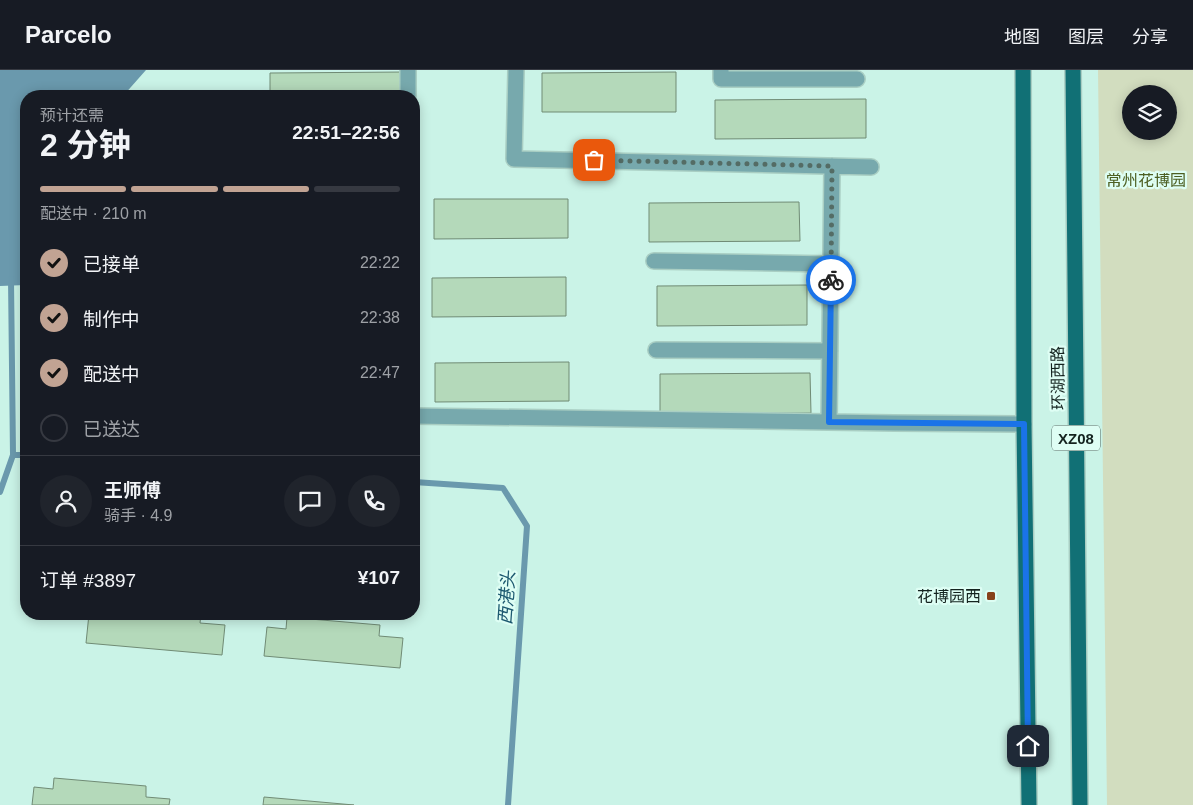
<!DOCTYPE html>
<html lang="zh">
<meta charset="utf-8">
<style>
body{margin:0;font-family:Arial,"Noto Sans SC",sans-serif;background:#20242c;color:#f1f3f6;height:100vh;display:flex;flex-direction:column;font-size:19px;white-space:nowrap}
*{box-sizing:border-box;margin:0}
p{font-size:16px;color:#9ea1a6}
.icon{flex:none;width:28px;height:28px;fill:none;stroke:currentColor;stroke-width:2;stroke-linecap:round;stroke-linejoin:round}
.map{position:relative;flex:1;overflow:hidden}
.side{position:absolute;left:20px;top:20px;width:400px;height:530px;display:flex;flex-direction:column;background:#171b24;border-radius:20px;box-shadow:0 2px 12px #0003}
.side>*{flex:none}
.buttons{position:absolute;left:1122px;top:15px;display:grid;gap:10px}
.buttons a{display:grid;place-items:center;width:55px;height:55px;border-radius:50%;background:#171b24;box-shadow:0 2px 12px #0003;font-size:25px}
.pin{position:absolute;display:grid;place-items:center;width:42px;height:42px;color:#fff;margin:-21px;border-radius:10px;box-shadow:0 2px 8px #0006}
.courier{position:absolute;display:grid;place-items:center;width:50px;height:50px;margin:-25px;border:4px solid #1a73e8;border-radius:50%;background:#fff;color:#222;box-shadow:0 1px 6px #0007}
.head em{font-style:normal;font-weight:700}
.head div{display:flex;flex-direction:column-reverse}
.head{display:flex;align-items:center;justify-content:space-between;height:85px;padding:0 20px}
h1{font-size:32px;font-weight:700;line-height:38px}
.bar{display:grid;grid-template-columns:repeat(4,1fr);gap:8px 5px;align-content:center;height:60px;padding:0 20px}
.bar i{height:6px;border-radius:4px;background:#363941}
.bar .selected{background:#c1a393}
.bar p{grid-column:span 4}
.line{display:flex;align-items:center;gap:12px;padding:0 20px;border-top:1px solid #363941}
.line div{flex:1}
.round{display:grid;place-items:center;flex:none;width:52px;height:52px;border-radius:26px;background:#20242c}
ol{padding:0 20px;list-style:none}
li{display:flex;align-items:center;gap:15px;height:55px}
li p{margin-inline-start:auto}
li .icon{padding:5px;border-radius:50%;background:#c1a393;color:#111;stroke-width:4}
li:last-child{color:#9ea1a6}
li i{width:28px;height:28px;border:2px solid #363941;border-radius:50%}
header{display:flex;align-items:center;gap:30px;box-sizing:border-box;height:70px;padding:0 25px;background:#171b24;border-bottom:1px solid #363941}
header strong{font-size:24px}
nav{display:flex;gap:28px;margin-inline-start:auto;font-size:18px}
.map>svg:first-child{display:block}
</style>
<header>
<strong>Parcelo</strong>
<nav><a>地图</a><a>图层</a><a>分享</a></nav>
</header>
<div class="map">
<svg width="1193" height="735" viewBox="0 0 1193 735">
<rect width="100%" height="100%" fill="#caf3e7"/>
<path fill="#d2ddbf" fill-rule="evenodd" d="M1098,0H1193V735H1107ZM1131,24H1169V61H1131Z"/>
<path fill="#6a99ad" d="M0,0H146L123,26H26V215L0,216Z"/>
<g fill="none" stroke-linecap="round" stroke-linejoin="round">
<path stroke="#6a99ad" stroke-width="6" d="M13,385H26
M414,412L503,418L527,456L508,735
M0,422L13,385L11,209"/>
</g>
<path fill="#b4d9ba" stroke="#708b75" d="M404,2V26H270V3Z
M676,2V42H542V3Z
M866,29V68L715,69V30Z
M434,129H568V168L434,169Z
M799,132L800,171L649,172V133Z
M566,207V246L432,247V208Z
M807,215V255L657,256V216Z
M569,292V331L435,332V293Z
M810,303L811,343L660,344V304Z
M89,544L108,545V544H201L200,553L225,555L222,585L86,573Z
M287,547L380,555L379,566L403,568L400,598L264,586L267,557L286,559Z
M54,708L146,716V727L170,729L169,735H32L34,717L53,719Z
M264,727L354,735H263Z"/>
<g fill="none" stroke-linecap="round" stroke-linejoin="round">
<g stroke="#a9cec3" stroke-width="18">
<path id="minor" d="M408,0V26
M516,0L514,89L871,97
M721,0V9H857
M654,191L831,194
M656,280L830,281
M414,346L894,353L1024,354
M829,352L832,96"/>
</g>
<g stroke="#a9cec3" stroke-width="18">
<path id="major" d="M1023,0L1024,354L1029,735
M1073,0L1080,735"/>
</g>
<use href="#minor" stroke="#77a9ad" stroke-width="15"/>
<use href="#major" stroke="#117075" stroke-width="15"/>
</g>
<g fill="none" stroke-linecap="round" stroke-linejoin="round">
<path stroke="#546c65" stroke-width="5" stroke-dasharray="0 9" d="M594,90L832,96L831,210"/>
<path stroke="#1a73e8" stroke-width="6" d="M831,210L829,352L1024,354L1028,676"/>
</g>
<rect fill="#87421b" stroke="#defef4" stroke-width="2" x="986" y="521" width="10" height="10" rx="2.5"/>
<g text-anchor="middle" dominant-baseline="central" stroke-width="4.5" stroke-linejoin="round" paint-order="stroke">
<rect fill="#defef4" stroke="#51655f" stroke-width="1" x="1052" y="355.5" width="48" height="25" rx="4"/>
<g font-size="15" font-weight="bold" fill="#14231f">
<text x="1076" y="368">XZ08</text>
</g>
<g font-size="16" fill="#4d5f22" stroke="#defef4">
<text x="1146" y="110">常州花博园</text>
</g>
<g font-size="16" fill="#14231f" stroke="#defef4">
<text transform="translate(1058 308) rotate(-91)">环湖西路</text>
</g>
<g font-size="16" fill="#14231f" stroke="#defef4" text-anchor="end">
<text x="981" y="526">花博园西</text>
</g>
<g font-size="18" font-style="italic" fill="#1d5970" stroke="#defef4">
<text transform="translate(507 528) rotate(-86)">西港头</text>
</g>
</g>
</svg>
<div class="buttons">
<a><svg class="icon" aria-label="layers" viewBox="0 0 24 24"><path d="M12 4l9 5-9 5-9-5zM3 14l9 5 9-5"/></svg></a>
</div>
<div class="pin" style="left:594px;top:90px;background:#ea580c"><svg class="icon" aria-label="bag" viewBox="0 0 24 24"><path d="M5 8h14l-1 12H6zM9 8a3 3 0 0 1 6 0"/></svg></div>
<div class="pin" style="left:1028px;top:676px;background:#1f2937"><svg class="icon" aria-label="home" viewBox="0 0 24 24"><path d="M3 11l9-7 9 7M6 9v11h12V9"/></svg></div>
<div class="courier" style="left:831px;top:210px"><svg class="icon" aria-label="bike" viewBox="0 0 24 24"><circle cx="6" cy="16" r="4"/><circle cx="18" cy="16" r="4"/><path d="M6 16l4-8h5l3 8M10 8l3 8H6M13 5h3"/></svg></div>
<section class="side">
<div class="head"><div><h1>2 分钟</h1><p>预计还需</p></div><em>22:51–22:56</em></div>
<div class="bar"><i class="selected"></i><i class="selected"></i><i class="selected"></i><i></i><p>配送中 · 210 m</p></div>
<ol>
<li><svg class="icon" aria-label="check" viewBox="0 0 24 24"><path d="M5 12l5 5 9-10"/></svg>已接单<p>22:22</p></li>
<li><svg class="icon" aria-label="check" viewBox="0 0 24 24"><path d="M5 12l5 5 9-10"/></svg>制作中<p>22:38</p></li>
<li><svg class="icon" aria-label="check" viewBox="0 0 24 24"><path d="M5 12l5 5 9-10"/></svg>配送中<p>22:47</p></li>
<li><i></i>已送达</li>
</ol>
<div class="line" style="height:90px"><a class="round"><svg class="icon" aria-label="person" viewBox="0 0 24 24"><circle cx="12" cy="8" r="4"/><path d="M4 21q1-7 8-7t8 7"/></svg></a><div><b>王师傅</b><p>骑手 · 4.9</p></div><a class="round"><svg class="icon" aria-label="chat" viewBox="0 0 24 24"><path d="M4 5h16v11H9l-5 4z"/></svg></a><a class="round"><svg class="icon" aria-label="phone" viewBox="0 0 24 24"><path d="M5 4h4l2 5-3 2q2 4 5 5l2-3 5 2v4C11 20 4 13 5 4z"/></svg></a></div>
<div class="line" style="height:65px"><div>订单 #3897</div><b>¥107</b></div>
</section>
</div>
